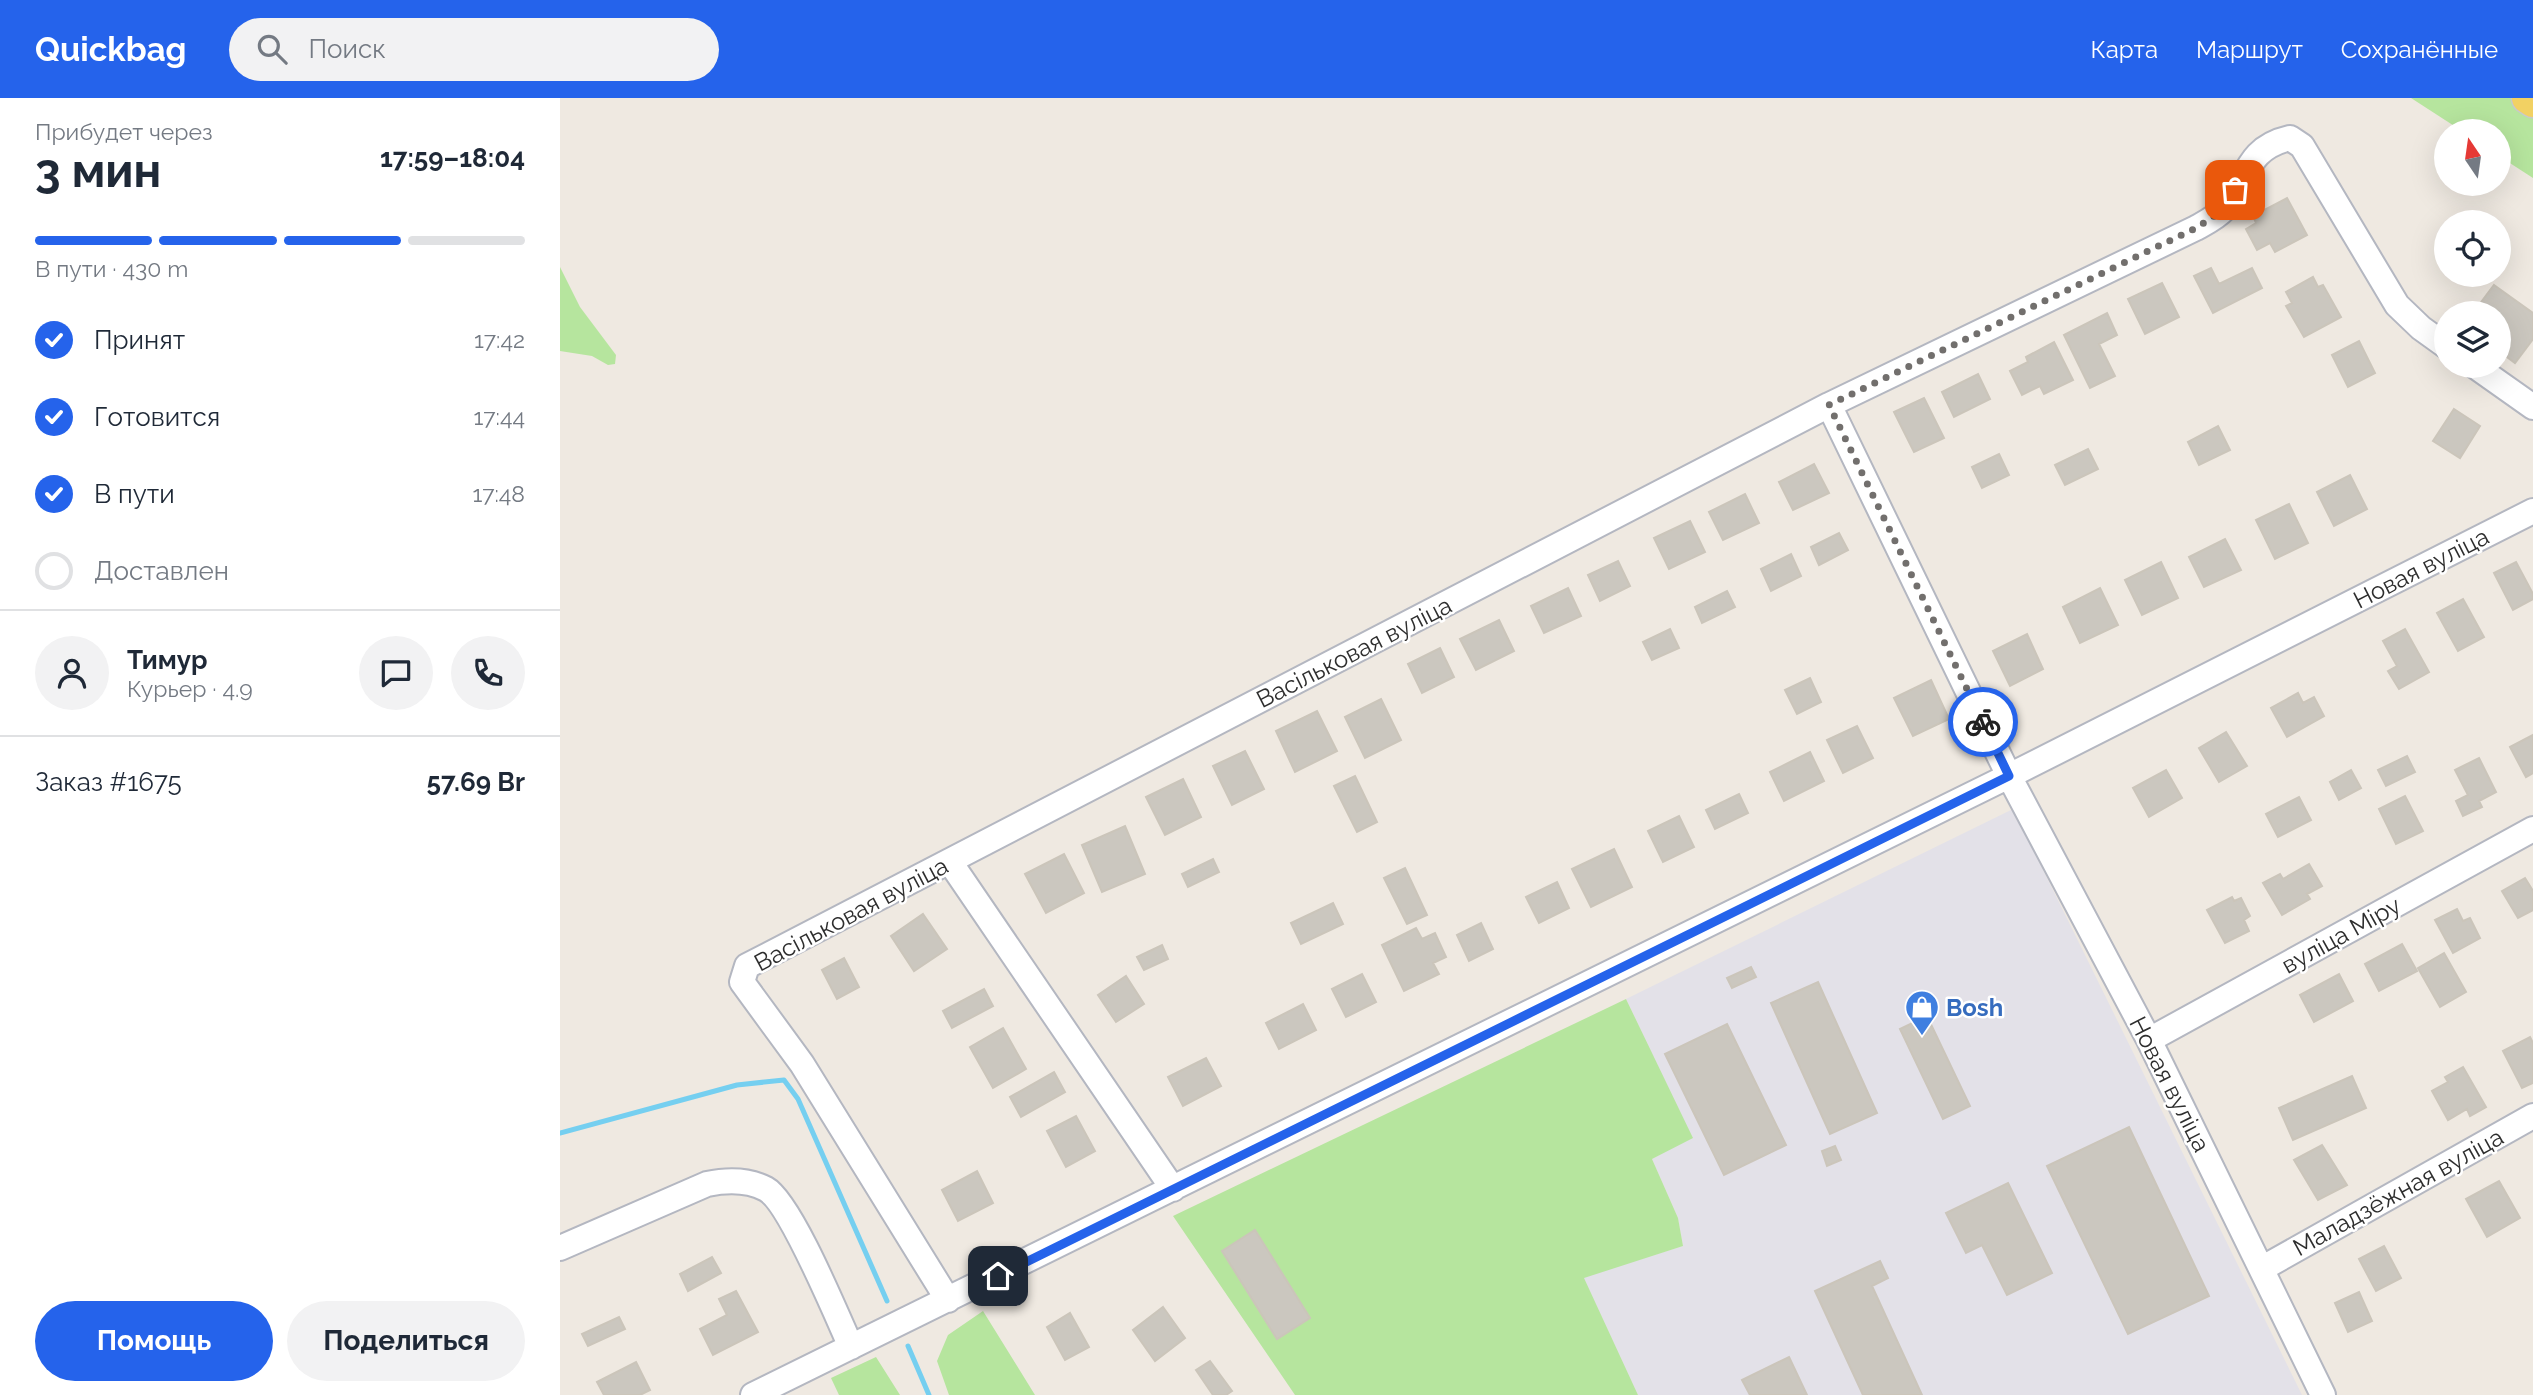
<!DOCTYPE html>
<html lang="ru">
<meta charset="utf-8">
<style>
body{margin:0;font-family:Raleway,sans-serif;background:#f2f2f3;color:#1f2937;height:100vh;display:flex;flex-direction:column;font-size:26px;white-space:nowrap}
*{box-sizing:border-box;margin:0}
p{font-size:23px;color:#747a83}
.icon{flex:none;width:38px;height:38px;fill:none;stroke:currentColor;stroke-width:2;stroke-linecap:round;stroke-linejoin:round}
.map{position:relative;flex:1;overflow:hidden}
.panel{display:flex;flex-direction:column;background:#fff;width:560px}
.panel>*{flex:none}
.needle{width:46px;rotate:347deg}
.fabs{position:absolute;left:1874px;top:21px;display:grid;gap:14px}
.fabs a{display:grid;place-items:center;width:77px;height:77px;border-radius:50%;background:#fff;box-shadow:0 7px 28px #0002;font-size:35px}
.pin{position:absolute;display:grid;place-items:center;width:60px;height:60px;color:#fff;margin:-30px;border-radius:14px;box-shadow:0 4px 10px #0006}
.courier{position:absolute;display:grid;place-items:center;width:70px;height:70px;margin:-35px;border:5px solid #2563eb;border-radius:50%;background:#fff;color:#222;box-shadow:0 2px 9px #0007}
.overview em{font-style:normal;font-weight:700}
.overview div{display:flex;flex-direction:column-reverse}
.overview{display:flex;align-items:center;justify-content:space-between;height:119px;padding:0 35px}
h1{font-size:46px;font-weight:700;line-height:52px}
.bar{display:grid;grid-template-columns:repeat(4,1fr);gap:10px 7px;align-content:center;height:84px;padding:0 35px}
.bar i{height:9px;border-radius:5px;background:#e0e1e3}
.bar .active{background:#2563eb}
.bar p{grid-column:span 4}
.line{display:flex;align-items:center;gap:18px;padding:0 35px;border-top:2px solid #e0e1e3}
.line div{flex:1}
.round{display:grid;place-items:center;flex:none;width:74px;height:74px;border-radius:37px;background:#f2f2f3}
ol{padding:0 35px;list-style:none}
li{display:flex;align-items:center;gap:21px;height:77px}
li p{margin-inline-start:auto}
li .icon{padding:7px;border-radius:50%;background:#2563eb;color:#fff;stroke-width:4}
li:last-child{color:#747a83}
li i{width:38px;height:38px;border:4px solid #e0e1e3;border-radius:50%}
.primary-button{display:flex;gap:14px;margin-top:auto;padding:14px 35px}
.primary-button a{flex:1;height:80px;border-radius:42px;background:#2563eb;color:#fff;font-size:28px;font-weight:700;line-height:80px;text-align:center}
.primary-button a+a{background:#f2f2f3;color:#1f2937}
header{display:flex;align-items:center;gap:42px;box-sizing:border-box;height:98px;padding:0 35px;background:#2563eb;color:#fff}
header strong{font-size:33px}
nav{display:flex;gap:38px;margin-inline-start:auto;font-size:24px}
.search{width:490px;height:63px;background:#f2f2f3;display:flex;align-items:center;gap:18px;box-sizing:border-box;padding:0 24px;border-radius:38px;color:#747a83;font-size:26px}
main{display:flex;flex:1;min-height:0}
.map>svg:first-child{display:block}
</style>
<header>
<strong>Quickbag</strong>
<div class="search"><svg class="icon" aria-label="search" viewBox="0 0 24 24"><circle cx="10" cy="10" r="6"/><path d="M15 15l6 6"/></svg>Поиск</div>
<nav><a>Карта</a><a>Маршрут</a><a>Сохранённые</a></nav>
</header>
<main>
<section class="panel">
<div class="overview"><div><h1>3 мин</h1><p>Прибудет через</p></div><em>17:59–18:04</em></div>
<div class="bar"><i class="active"></i><i class="active"></i><i class="active"></i><i></i><p>В пути · 430 m</p></div>
<ol>
<li><svg class="icon" aria-label="check" viewBox="0 0 24 24"><path d="M5 12l5 5 9-10"/></svg>Принят<p>17:42</p></li>
<li><svg class="icon" aria-label="check" viewBox="0 0 24 24"><path d="M5 12l5 5 9-10"/></svg>Готовится<p>17:44</p></li>
<li><svg class="icon" aria-label="check" viewBox="0 0 24 24"><path d="M5 12l5 5 9-10"/></svg>В пути<p>17:48</p></li>
<li><i></i>Доставлен</li>
</ol>
<div class="line" style="height:126px"><a class="round"><svg class="icon" aria-label="person" viewBox="0 0 24 24"><circle cx="12" cy="8" r="4"/><path d="M4 21q1-7 8-7t8 7"/></svg></a><div><b>Тимур</b><p>Курьер · 4.9</p></div><a class="round"><svg class="icon" aria-label="chat" viewBox="0 0 24 24"><path d="M4 5h16v11H9l-5 4z"/></svg></a><a class="round"><svg class="icon" aria-label="phone" viewBox="0 0 24 24"><path d="M5 4h4l2 5-3 2q2 4 5 5l2-3 5 2v4C11 20 4 13 5 4z"/></svg></a></div>
<div class="line" style="height:91px"><div>Заказ #1675</div><b>57.69 Br</b></div>
<div class="primary-button"><a>Помощь</a><a>Поделиться</a></div>
</section>
<div class="map">
<svg width="1973" height="1297" viewBox="0 0 1973 1297">
<rect width="100%" height="100%" fill="#efe9e1"/>
<path fill="#e3e1e8" d="M1453,711L1742,1297H1078L1023,1179L1123,1148L1118,1120L1092,1061L1132,1039L1066,901Z"/>
<path fill="#b6e59e" d="M1851,0H1973V80L1939,58V33H1902Z
M0,169L20,209L56,257L55,266L48,267L32,258L0,253Z
M1066,901L1133,1040L1092,1061L1118,1120L1123,1148L1024,1180L1078,1297H735L613,1118Z
M423,1213L475,1297H389L377,1263L388,1237Z
M316,1259L340,1297H279L271,1280Z"/>
<g fill="none" stroke-linecap="round" stroke-linejoin="round">
<path stroke="#75cff0" stroke-width="5" d="M0,1035L177,987L224,982L238,1001L327,1203
M348,1248L369,1297"/>
</g>
<path fill="#cbc7bf" stroke="#cbc5ba" stroke-width="2" d="M1727,100L1747,137L1715,154L1710,145L1697,152L1686,131L1696,125L1693,118Z
M1651,170L1659,186L1692,170L1702,190L1653,215L1634,178Z
M1753,179L1758,189L1763,187L1781,219L1744,239L1726,208L1732,205L1726,194Z
M1602,185L1619,219L1585,236L1568,201Z
M1934,187L1973,215V241L1955,265L1939,253V215H1913Z
M1547,215L1557,237L1539,246L1555,278L1530,290L1504,237Z
M1799,243L1815,275L1788,289L1772,257Z
M1494,244L1513,282L1484,296L1480,288L1462,297L1450,273L1468,264L1466,259Z
M1418,276L1430,301L1394,319L1382,294Z
M1364,300L1384,340L1354,354L1334,314Z
M1894,311L1920,328L1900,360L1873,343Z
M1658,328L1670,352L1639,367L1628,344Z
M1528,351L1538,371L1505,387L1495,367Z
M1439,356L1449,377L1422,390L1412,369Z
M1254,366L1269,395L1233,412L1219,384Z
M1790,377L1807,411L1774,428L1757,394Z
M1185,396L1199,425L1163,442L1149,414Z
M1729,406L1748,445L1715,461L1696,422Z
M1130,423L1145,454L1109,471L1094,440Z
M1279,435L1288,452L1259,467L1251,449Z
M1665,441L1681,472L1644,489L1629,459Z
M1231,456L1241,478L1211,493L1201,471Z
M1058,463L1070,488L1040,503L1028,477Z
M1601,464L1618,500L1582,517L1565,482Z
M1956,464L1973,496V501L1953,512L1934,475Z
M1008,490L1021,518L984,535L971,508Z
M1540,490L1558,527L1520,545L1503,509Z
M1167,493L1175,509L1142,525L1135,509Z
M1903,501L1924,539L1898,553L1877,515Z
M939,522L954,553L916,572L900,541Z
M1110,531L1119,550L1092,562L1083,544Z
M1845,531L1869,574L1839,591L1828,573L1837,568L1823,543Z
M1467,536L1483,571L1450,588L1433,553Z
M880,550L894,579L862,595L848,566Z
M1250,580L1261,604L1237,616L1225,592Z
M1371,582L1389,621L1353,638L1334,600Z
M1738,595L1743,605L1754,599L1764,618L1727,639L1711,610Z
M821,601L841,642L805,660L785,619Z
M757,613L777,653L735,674L716,633Z
M1297,628L1313,660L1283,675L1267,642Z
M1666,634L1687,668L1659,684L1639,650Z
M1973,637V675L1966,679L1950,649Z
M685,653L704,691L672,707L653,668Z
M1250,654L1264,683L1224,703L1210,674Z
M1847,658L1855,674L1826,688L1818,672Z
M1919,660L1936,694L1919,703L1922,709L1903,718L1896,703L1908,697L1895,672Z
M1606,672L1622,700L1589,719L1573,690Z
M1791,672L1801,690L1779,702L1770,684Z
M795,678L817,724L797,734L774,688Z
M623,681L641,719L605,737L586,699Z
M1179,696L1188,715L1155,731L1146,712Z
M1845,698L1863,733L1836,746L1819,711Z
M1739,699L1751,722L1718,739L1706,716Z
M1119,718L1134,749L1103,764L1088,733Z
M565,728L585,776L542,794L522,747Z
M1054,751L1072,789L1031,809L1012,771Z
M504,756L524,795L486,815L465,776Z
M653,761L659,774L628,789L622,776Z
M1749,766L1762,788L1747,796L1750,801L1722,817L1703,785L1720,776L1723,781Z
M845,770L867,817L847,826L824,780Z
M1965,780L1973,793V812L1958,820L1942,793Z
M997,784L1009,810L979,825L966,799Z
M1672,799L1674,803L1681,800L1690,818L1684,822L1689,833L1665,845L1647,812Z
M773,805L783,826L741,846L731,825Z
M1897,811L1903,823L1910,820L1920,840L1893,855L1875,822Z
M363,816L387,851L354,873L331,838Z
M921,825L933,851L909,863L897,837Z
M856,830L862,841L875,835L886,859L873,865L879,876L844,893L822,847Z
M1842,846L1857,873L1819,893L1805,866Z
M602,847L608,861L584,872L577,859Z
M1884,855L1906,894L1880,909L1858,870Z
M284,860L299,889L277,901L262,872Z
M1191,869L1196,879L1172,890L1167,880Z
M802,876L816,904L786,919L772,891Z
M1779,876L1793,903L1754,924L1740,897Z
M566,878L584,906L556,924L538,897Z
M1258,884L1317,1015L1270,1036L1211,905Z
M424,891L433,908L392,930L383,913Z
M743,906L756,932L719,951L706,925Z
M1367,918L1410,1008L1383,1021L1340,931Z
M1167,926L1226,1047L1164,1077L1105,956Z
M443,930L466,971L433,990L410,949Z
M1970,939L1973,945V985L1962,990L1943,953Z
M646,960L661,988L623,1008L608,979Z
M1903,969L1926,1009L1910,1018L1907,1011L1888,1022L1872,993L1888,984L1885,979Z
M494,974L505,994L461,1019L450,999Z
M1792,978L1806,1010L1733,1042L1719,1010Z
M516,1018L535,1053L506,1069L487,1033Z
M1569,1029L1649,1198L1568,1236L1487,1068Z
M1762,1047L1787,1087L1758,1102L1734,1062Z
M1275,1048L1281,1062L1267,1068L1262,1053Z
M417,1073L433,1105L398,1123L382,1092Z
M1939,1083L1960,1120L1927,1139L1906,1101Z
M1448,1085L1492,1175L1447,1197L1422,1147L1406,1155L1386,1115Z
M695,1132L750,1220L717,1241L662,1153Z
M1824,1148L1841,1180L1816,1193L1799,1161Z
M152,1159L161,1175L128,1193L120,1176Z
M1320,1163L1328,1180L1312,1188L1362,1297H1303L1255,1193Z
M176,1193L198,1234L153,1257L140,1231L167,1217L159,1201Z
M1799,1194L1812,1223L1788,1234L1775,1205Z
M603,1209L625,1240L595,1263L573,1232Z
M510,1215L529,1249L505,1262L487,1229Z
M59,1219L65,1231L28,1248L22,1236Z
M1229,1259L1247,1297H1190L1182,1282Z
M650,1263L672,1293L666,1297H653L636,1272Z
M76,1264L90,1292L80,1297H44L37,1284Z"/>
<g fill="none" stroke-linecap="round" stroke-linejoin="round">
<g stroke="#b4b7c1" stroke-width="28">
<path id="minor" d="M1915,268L1973,309
M1269,307L1449,678L1589,942L1763,1297
M390,764L613,1091
M1589,942L1973,731
M0,1150L147,1086C167,1082 187,1081 206,1091C230,1104 277,1218 291,1249
M1703,1170L1973,1018
M388,1202L242,966L182,884L187,868L1269,307L1636,130C1645,125 1657,119 1664,111C1688,80 1686,50 1730,40L1742,48L1837,207L1861,230L1886,248
M193,1297L1449,678L1973,413"/>
</g>
<g stroke="#c9c9c9" stroke-width="33">
<path id="major" d="M1967,0L1973,4"/>
</g>
<use href="#minor" stroke="#fff" stroke-width="24"/>
<use href="#major" stroke="#f2d163" stroke-width="30"/>
</g>
<g fill="none" stroke-linecap="round" stroke-linejoin="round">
<path stroke="#726f6d" stroke-width="7" stroke-dasharray="0 12.6" d="M1423,624L1269,307L1636,130L1662,113L1675,92"/>
<path stroke="#2563eb" stroke-width="9" d="M438,1178L1449,678L1423,624"/>
</g>
<defs>
<g id="shop-pin" transform="scale(1.75)"><path d="M0 17L-7.5 6A9.5 9.5 0 1 1 7.5 6Z" fill="#3f7fe0" stroke="#fff"/><path d="M-5-2.5h2.3a2.7 3.5 0 0 1 5.4 0H5L5.5 6h-11ZM-1.5-2.5h3a1.5 2.3 0 0 0-3 0Z" fill="#fff"/></g>
</defs>
<g fill-rule="evenodd">
<use href="#shop-pin" x="1362" y="909"/>
</g>
<g text-anchor="middle" dominant-baseline="central" stroke-width="5" stroke-linejoin="round" paint-order="stroke">
<g font-size="24" fill="#2e2e2e" stroke="#fff">
<text transform="translate(1861 470) rotate(-27)">Новая вуліца</text>
<text transform="translate(794 554) rotate(-27)">Васільковая вуліца</text>
<text transform="translate(291 816) rotate(-28)">Васільковая вуліца</text>
<text transform="translate(1781 837) rotate(-29)">вуліца Міру</text>
<text transform="translate(1610 986) rotate(63)">Новая вуліца</text>
<text transform="translate(1838 1094) rotate(-29)">Маладзёжная вуліца</text>
</g>
<g font-size="24" font-weight="bold" fill="#366cbe" stroke="#fff" text-anchor="start">
<text x="1386" y="909">Bosh</text>
</g>
</g>
</svg>
<div class="fabs">
<a><svg class="needle" viewBox="-14 -14 28 28"><path d="M0-13l5 13h-10z" fill="#e53935"/><path d="M0 13l5-13h-10z" fill="#747a83"/></svg></a>
<a><svg class="icon" aria-label="locate" viewBox="0 0 24 24"><circle cx="12" cy="12" r="6"/><path d="M12 2v4M12 18v4M2 12h4M18 12h4"/></svg></a>
<a><svg class="icon" aria-label="layers" viewBox="0 0 24 24"><path d="M12 4l9 5-9 5-9-5zM3 14l9 5 9-5"/></svg></a>
</div>
<div class="pin" style="left:1675px;top:92px;background:#ea580c"><svg class="icon" aria-label="bag" viewBox="0 0 24 24"><path d="M5 8h14l-1 12H6zM9 8a3 3 0 0 1 6 0"/></svg></div>
<div class="pin" style="left:438px;top:1178px;background:#1f2937"><svg class="icon" aria-label="home" viewBox="0 0 24 24"><path d="M3 11l9-7 9 7M6 9v11h12V9"/></svg></div>
<div class="courier" style="left:1423px;top:624px"><svg class="icon" aria-label="bike" viewBox="0 0 24 24"><circle cx="6" cy="16" r="4"/><circle cx="18" cy="16" r="4"/><path d="M6 16l4-8h5l3 8M10 8l3 8H6M13 5h3"/></svg></div>
</div>
</main>
